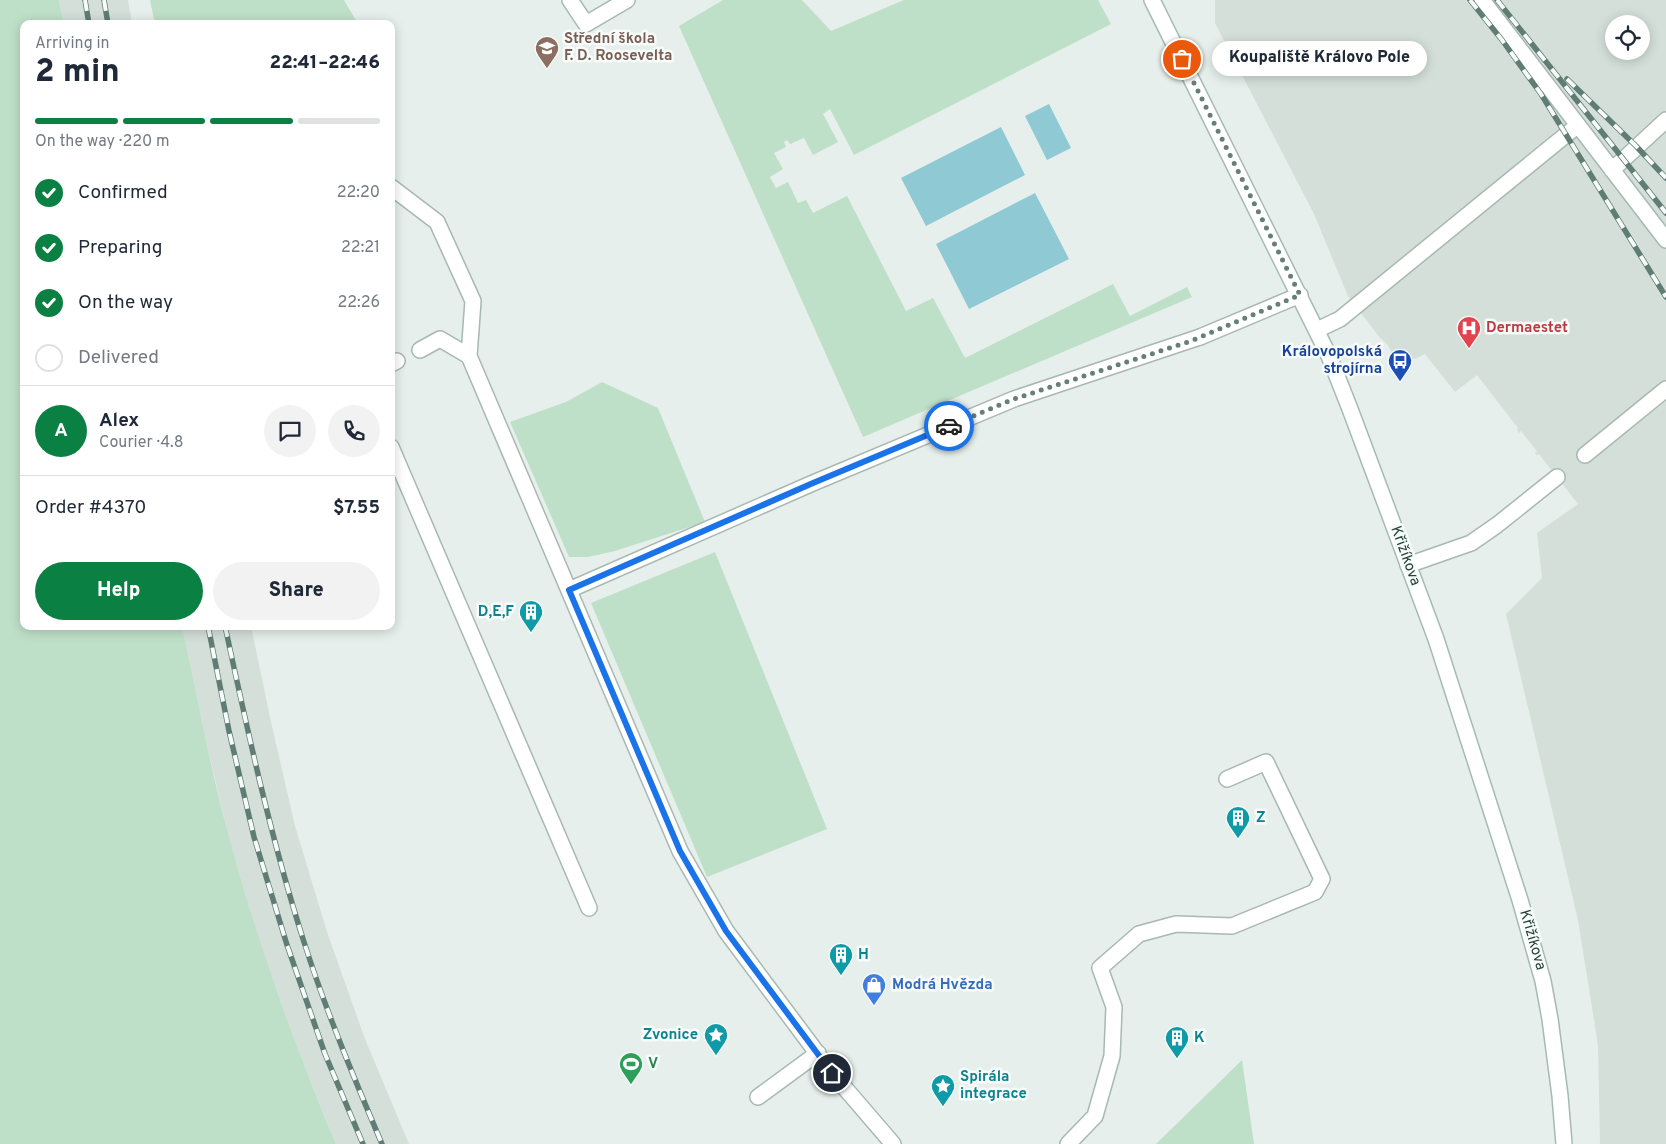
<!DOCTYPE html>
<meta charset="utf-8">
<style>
body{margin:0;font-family:Overpass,sans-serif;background:#f2f2f3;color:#1f2937;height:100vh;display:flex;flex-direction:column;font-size:19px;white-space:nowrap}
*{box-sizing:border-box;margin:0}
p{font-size:16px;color:#747a83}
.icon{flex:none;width:28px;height:28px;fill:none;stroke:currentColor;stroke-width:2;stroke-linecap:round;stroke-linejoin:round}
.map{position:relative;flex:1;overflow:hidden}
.sheet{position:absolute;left:20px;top:20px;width:375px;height:610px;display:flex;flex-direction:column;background:#fff;border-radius:10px;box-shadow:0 2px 12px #0003}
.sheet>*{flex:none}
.tools{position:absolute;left:1605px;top:15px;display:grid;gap:10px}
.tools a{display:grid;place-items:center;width:45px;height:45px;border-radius:50%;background:#fff;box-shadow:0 2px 12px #0003;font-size:25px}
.pin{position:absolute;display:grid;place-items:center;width:42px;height:42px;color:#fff;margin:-21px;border:2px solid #fff;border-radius:50%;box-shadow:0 1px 5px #0007}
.courier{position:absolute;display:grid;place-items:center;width:50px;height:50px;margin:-25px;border:4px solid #1a73e8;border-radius:50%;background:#fff;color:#222;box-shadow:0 1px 6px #0007}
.bubble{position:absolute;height:35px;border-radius:18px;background:#fff;box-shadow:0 2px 12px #0003;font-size:16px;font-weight:800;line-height:35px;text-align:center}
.overview em{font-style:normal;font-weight:800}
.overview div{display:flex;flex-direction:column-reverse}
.overview{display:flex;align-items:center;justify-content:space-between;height:85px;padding:0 15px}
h1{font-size:32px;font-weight:800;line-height:38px}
.bar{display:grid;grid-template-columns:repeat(4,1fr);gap:8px 5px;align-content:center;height:60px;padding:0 15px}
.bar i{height:6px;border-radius:4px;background:#e0e1e3}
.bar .selected{background:#0b8043}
.bar p{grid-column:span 4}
.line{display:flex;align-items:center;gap:12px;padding:0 15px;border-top:1px solid #e0e1e3}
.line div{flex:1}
.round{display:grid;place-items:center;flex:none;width:52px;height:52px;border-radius:26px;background:#f2f2f3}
ol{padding:0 15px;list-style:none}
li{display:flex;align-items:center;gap:15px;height:55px}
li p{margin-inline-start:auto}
li .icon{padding:5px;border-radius:50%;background:#0b8043;color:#fff;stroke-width:4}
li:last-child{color:#747a83}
li i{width:28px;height:28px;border:2px solid #e0e1e3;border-radius:50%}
.action{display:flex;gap:10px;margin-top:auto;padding:10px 15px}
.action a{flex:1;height:58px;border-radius:30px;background:#0b8043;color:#fff;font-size:20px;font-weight:800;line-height:58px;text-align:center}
.action a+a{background:#f2f2f3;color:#1f2937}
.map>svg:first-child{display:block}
</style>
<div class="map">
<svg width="1666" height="1144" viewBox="0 0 1666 1144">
<rect width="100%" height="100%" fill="#e6efeb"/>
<path fill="#d4dfda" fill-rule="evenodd" d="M59,0H128L132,24H64Z
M1215,0H1666V1144H1600L1598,1045L1578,920L1506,614L1542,578L1537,533L1578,504L1539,454L1537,455L1535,453L1537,451L1521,431L1519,433L1517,430L1518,428L1477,375L1455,392L1425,354L1417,358L1406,360L1393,354L1387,344L1380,338L1348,296L1314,214L1215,23ZM1614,24H1641V51H1614Z
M182,626H251L271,722L295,826L327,932L365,1039L409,1144H336L303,1063L263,953L230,843L205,736Z"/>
<path fill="#bfe0c8" d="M0,0H59L64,24H24V626H182C198,699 211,773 231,844C259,947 295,1046 336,1144H0Z
M150,0H344L358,24H155Z
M723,0H802L831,31L904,0H1098L1111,24L854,155L830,109L823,114L838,142L813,155L804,138L790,144L787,140L784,142L786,147L774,153L783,169L770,177L776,188L788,182L798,203L806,200L813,213L847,196L906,311L933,298L965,358L1113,284L1130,316L1187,287L1192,297L863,437L679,26Z
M602,382L658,408L705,522L615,551L588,557H569L510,422L566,402Z
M715,552L827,829L707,877L591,603Z
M1242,1060L1254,1144H1156Z"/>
<path fill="#8ec9d4" d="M1049,104L1071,148L1047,160L1025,116Z
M1001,127L1025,175L926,226L901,178Z
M1035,193L1069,259L969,309L936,244Z"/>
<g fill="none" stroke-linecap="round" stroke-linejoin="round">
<g stroke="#a8b8b2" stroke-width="18">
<path id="lane" d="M570,0L586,24L627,0
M1482,0L1666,240
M1612,170L1666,120
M391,187L437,222L473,301L469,356L680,851L726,931L832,1073L893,1144
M1317,330L1340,319L1578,125
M1200,337L1300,295
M420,350L440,339L469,356
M391,364L397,361
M391,447L589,908
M1585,455L1666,389
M1408,565L1471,543L1497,525L1557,477
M758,1097L818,1053
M1068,1144L1095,1116L1112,1056L1114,1007L1100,968L1139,934L1176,924L1232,926L1315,892L1322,879L1266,762L1227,779"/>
</g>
<g stroke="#a8b8b2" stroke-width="18">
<path id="street" d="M569,590L813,483L1014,399L1200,337"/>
</g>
<g stroke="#a4bbb3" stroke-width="18">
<path id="secondary" d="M1152,0L1329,356L1350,409L1436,639L1520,900L1543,981L1550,1019L1560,1096L1564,1144"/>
</g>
<use href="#lane" stroke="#fff" stroke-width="15"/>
<use href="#street" stroke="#fff" stroke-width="15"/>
<use href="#secondary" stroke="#fff" stroke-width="15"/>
<g stroke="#5f7d75" stroke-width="5.5">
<path id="rail" d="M85,0L89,24
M104,0L108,24
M1470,0L1502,40L1541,94L1666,297
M1497,0L1666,213
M1567,79L1636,146L1666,178
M208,626L229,731L254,837L287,945L325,1054L363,1144
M225,626C248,733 271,839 304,942C326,1011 354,1078 382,1144"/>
</g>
<use href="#rail" stroke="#f7fbf9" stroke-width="4" stroke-dasharray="11" stroke-linecap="butt"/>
</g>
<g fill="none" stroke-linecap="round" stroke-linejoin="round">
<path stroke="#687f78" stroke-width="5" stroke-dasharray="0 9" d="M949,426L1014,399L1191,341L1300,295L1182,59"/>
<path stroke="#1a73e8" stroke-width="6" d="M832,1073L726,931L680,851L569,590L813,483L949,426"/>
</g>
<defs>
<g id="university-pin" transform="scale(1.25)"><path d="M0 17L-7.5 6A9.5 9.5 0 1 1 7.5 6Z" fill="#8d6e63" stroke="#f7fbf9"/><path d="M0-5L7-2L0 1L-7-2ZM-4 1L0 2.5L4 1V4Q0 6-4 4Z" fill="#fff"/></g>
<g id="hospital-pin" transform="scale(1.25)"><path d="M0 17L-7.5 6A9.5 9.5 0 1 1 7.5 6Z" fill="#e0444e" stroke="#f7fbf9"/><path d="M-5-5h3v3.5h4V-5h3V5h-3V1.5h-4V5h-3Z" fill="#fff"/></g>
<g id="bus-pin" transform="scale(1.25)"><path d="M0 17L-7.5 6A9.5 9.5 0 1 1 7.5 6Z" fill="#1a4fb4" stroke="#f7fbf9"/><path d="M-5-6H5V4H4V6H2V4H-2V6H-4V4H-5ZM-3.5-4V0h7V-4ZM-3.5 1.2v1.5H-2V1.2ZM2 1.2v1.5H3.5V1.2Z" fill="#fff"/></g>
<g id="building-pin" transform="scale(1.25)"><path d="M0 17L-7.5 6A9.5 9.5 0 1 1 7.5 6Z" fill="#0f9aa8" stroke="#f7fbf9"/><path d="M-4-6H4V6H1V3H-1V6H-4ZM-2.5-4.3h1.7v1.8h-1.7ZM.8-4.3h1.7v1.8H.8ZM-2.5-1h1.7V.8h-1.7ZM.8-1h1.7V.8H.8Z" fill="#fff"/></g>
<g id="shop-pin" transform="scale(1.25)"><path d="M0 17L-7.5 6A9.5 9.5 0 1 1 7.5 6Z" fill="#3f7fe0" stroke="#f7fbf9"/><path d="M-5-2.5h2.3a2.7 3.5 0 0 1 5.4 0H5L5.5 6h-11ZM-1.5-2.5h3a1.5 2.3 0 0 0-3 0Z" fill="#fff"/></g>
<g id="sight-pin" transform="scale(1.25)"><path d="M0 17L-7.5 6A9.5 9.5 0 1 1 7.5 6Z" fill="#0f9aa8" stroke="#f7fbf9"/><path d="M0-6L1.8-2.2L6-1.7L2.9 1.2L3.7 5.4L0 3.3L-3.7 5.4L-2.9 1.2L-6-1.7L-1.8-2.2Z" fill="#fff"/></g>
<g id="stadium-pin" transform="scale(1.25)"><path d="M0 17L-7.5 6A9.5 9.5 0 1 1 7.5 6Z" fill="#2e9e5b" stroke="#f7fbf9"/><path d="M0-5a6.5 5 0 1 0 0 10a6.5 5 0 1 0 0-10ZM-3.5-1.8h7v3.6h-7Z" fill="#fff"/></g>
</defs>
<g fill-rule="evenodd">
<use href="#university-pin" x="547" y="48"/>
<use href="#hospital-pin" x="1469" y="328"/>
<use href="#bus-pin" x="1400" y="361"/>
<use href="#building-pin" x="531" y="612"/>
<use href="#building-pin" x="1238" y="818"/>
<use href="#building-pin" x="841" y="955"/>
<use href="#shop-pin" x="874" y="985"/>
<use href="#sight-pin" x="716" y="1035"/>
<use href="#building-pin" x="1177" y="1038"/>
<use href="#stadium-pin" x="631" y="1064"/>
<use href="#sight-pin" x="943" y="1086"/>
</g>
<g text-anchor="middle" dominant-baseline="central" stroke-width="5" stroke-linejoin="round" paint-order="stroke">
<g font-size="15" font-weight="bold" fill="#785e54" stroke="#f7fbf9" text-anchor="start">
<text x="564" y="39">Střední škola<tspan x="564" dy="17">F. D. Roosevelta</tspan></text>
</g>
<g font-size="15" font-weight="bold" fill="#be3a42" stroke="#f7fbf9" text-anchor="start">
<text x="1486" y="328">Dermaestet</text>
</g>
<g font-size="15" font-weight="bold" fill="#164399" stroke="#f7fbf9" text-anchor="end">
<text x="1382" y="352">Královopolská<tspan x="1382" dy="17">strojírna</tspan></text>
</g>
<g font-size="15" fill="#24423a" stroke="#f7fbf9">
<text transform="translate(1405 556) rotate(70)">Křižíkova</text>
<text transform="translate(1532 940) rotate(74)">Křižíkova</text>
</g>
<g font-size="15" font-weight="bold" fill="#0d838f" stroke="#f7fbf9" text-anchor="start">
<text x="514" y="612" text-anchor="end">D,E,F</text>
<text x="1256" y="818">Z</text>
<text x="858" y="955">H</text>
<text x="698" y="1035" text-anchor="end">Zvonice</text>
<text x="1194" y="1038">K</text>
<text x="960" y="1077">Spirála<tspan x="960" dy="17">integrace</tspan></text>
</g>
<g font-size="15" font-weight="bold" fill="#366cbe" stroke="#f7fbf9" text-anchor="start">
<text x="892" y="985">Modrá Hvězda</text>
</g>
<g font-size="15" font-weight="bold" fill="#27864d" stroke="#f7fbf9" text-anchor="start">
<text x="648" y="1064">V</text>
</g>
</g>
</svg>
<div class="tools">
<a><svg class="icon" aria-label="locate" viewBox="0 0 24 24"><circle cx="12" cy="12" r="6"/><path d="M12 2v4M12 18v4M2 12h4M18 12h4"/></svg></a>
</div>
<div class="pin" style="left:1182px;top:59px;background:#ea580c"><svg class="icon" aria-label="bag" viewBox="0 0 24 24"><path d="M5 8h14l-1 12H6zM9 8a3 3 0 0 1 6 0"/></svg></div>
<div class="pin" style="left:832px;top:1073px;background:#1f2937"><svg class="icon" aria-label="home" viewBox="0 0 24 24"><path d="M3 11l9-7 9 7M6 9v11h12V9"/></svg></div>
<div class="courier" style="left:949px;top:426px"><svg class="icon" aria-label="car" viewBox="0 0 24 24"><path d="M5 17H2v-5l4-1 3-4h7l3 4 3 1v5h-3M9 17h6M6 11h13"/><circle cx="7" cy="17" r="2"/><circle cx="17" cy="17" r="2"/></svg></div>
<div class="bubble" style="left:1212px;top:41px;width:215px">Koupaliště Královo Pole</div>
<section class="sheet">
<div class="overview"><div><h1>2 min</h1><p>Arriving in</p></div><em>22:41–22:46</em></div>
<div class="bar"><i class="selected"></i><i class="selected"></i><i class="selected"></i><i></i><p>On the way · 220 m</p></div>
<ol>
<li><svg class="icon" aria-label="check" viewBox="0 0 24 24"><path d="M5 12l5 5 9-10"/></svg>Confirmed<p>22:20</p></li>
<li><svg class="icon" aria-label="check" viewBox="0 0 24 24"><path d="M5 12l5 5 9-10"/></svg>Preparing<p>22:21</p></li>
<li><svg class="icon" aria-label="check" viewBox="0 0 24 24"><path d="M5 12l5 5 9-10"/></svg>On the way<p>22:26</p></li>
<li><i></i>Delivered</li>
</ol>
<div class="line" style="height:90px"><b class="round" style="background:#0b8043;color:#fff">A</b><div><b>Alex</b><p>Courier · 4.8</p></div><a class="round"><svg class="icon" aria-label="chat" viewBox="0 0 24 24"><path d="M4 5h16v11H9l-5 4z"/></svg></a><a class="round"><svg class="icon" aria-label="phone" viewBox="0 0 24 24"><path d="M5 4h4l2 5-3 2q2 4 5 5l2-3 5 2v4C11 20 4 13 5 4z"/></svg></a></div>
<div class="line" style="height:65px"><div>Order #4370</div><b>$7.55</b></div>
<div class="action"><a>Help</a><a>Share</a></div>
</section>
</div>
